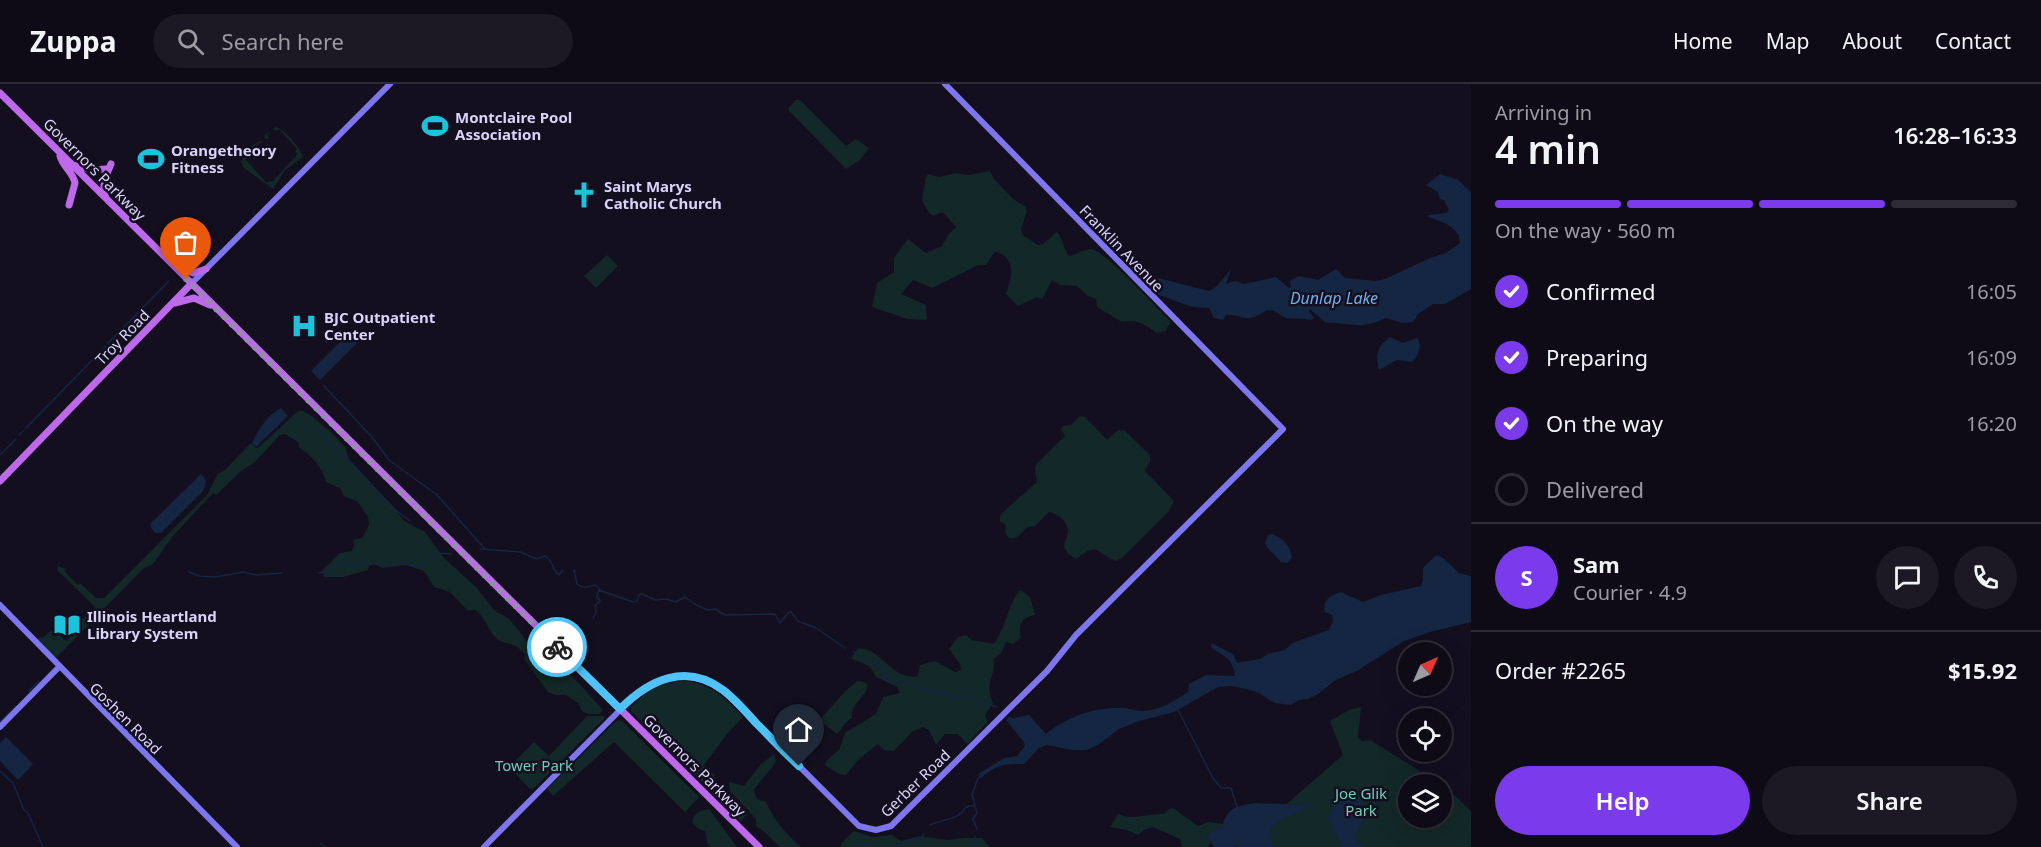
<!DOCTYPE html>
<meta charset="utf-8">
<style>
body{margin:0;font-family:"Noto Sans",sans-serif;background:#1c1924;color:#f1f3f6;height:100vh;display:flex;flex-direction:column;font-size:22px;white-space:nowrap}
*{box-sizing:border-box;margin:0}
p{font-size:20px;color:#9b9ba1}
.icon{flex:none;width:33px;height:33px;fill:none;stroke:currentColor;stroke-width:2;stroke-linecap:round;stroke-linejoin:round}
.map{position:relative;flex:1;overflow:hidden}
.panel{display:flex;flex-direction:column;background:#0e0b17;width:570px}
.panel>*{flex:none}
.needle{width:39px;rotate:45deg}
.fabs{position:absolute;left:1398px;top:558px;display:grid;gap:12px}
.fabs a{display:grid;place-items:center;width:54px;height:54px;border-radius:50%;background:#0e0b17;box-shadow:0 6px 24px #0002,0 0 0 2px #2e2b36;font-size:30px}
.pin{position:absolute;display:grid;place-items:center;width:51px;height:51px;color:#fff;margin:-62px -26px;border-radius:50% 50% 50% 0;rotate:-45deg;box-shadow:0 0 6px #0007}
.pin .icon{rotate:45deg}
.courier{position:absolute;display:grid;place-items:center;width:60px;height:60px;margin:-30px;border:4px solid #4fc3f7;border-radius:50%;background:#fff;color:#222;box-shadow:0 2px 8px #0007}
.overview em{font-style:normal;font-weight:600}
.overview div{display:flex;flex-direction:column-reverse}
.overview{display:flex;align-items:center;justify-content:space-between;height:102px;padding:0 24px}
h1{font-size:39px;font-weight:600;line-height:45px}
.bar{display:grid;grid-template-columns:repeat(4,1fr);gap:9px 6px;align-content:center;height:72px;padding:0 24px}
.bar i{height:8px;border-radius:4px;background:#2e2b36}
.bar .on{background:#7c3aed}
.bar p{grid-column:span 4}
.line{display:flex;align-items:center;gap:15px;padding:0 24px;border-top:2px solid #2e2b36}
.line div{flex:1}
.round{display:grid;place-items:center;flex:none;width:63px;height:63px;border-radius:32px;background:#1c1924}
ol{padding:0 24px;list-style:none}
li{display:flex;align-items:center;gap:18px;height:66px}
li p{margin-inline-start:auto}
li .icon{padding:6px;border-radius:50%;background:#7c3aed;color:#fff;stroke-width:4}
li:last-child{color:#9b9ba1}
li i{width:33px;height:33px;border:3px solid #2e2b36;border-radius:50%}
.button{display:flex;gap:12px;margin-top:auto;padding:12px 24px}
.button a{flex:1;height:69px;border-radius:36px;background:#7c3aed;color:#fff;font-size:24px;font-weight:600;line-height:69px;text-align:center}
.button a+a{background:#1c1924;color:#f1f3f6}
header{display:flex;align-items:center;gap:36px;box-sizing:border-box;height:84px;padding:0 30px;background:#0e0b17;border-bottom:2px solid #2e2b36}
header strong{font-size:28px}
nav{display:flex;gap:33px;margin-inline-start:auto;font-size:21px}
.search{width:420px;height:54px;background:#1c1924;display:flex;align-items:center;gap:15px;box-sizing:border-box;padding:0 21px;border-radius:33px;color:#9b9ba1;font-size:22px}
main{display:flex;flex:1;min-height:0}
.map>svg:first-child{display:block}
</style>
<header>
<strong>Zuppa</strong>
<div class="search"><svg class="icon" aria-label="search" viewBox="0 0 24 24"><circle cx="10" cy="10" r="6"/><path d="M15 15l6 6"/></svg>Search here</div>
<nav><a>Home</a><a>Map</a><a>About</a><a>Contact</a></nav>
</header>
<main>
<div class="map">
<svg width="1471" height="763" viewBox="0 0 1471 763">
<rect width="100%" height="100%" fill="#130f1f"/>
<path fill="#132828" fill-rule="evenodd" d="M796,16H800L846,62L856,55L869,64L860,76L846,85L789,27L788,24Z
M276,43C286,47 300,63 303,73L285,86L273,105L244,84L241,78C244,70 253,59 261,57L262,60L259,59L246,71L247,73L246,76L267,99L270,97L272,98L298,70L295,68L297,65L279,45L276,47L273,45L267,51L269,54L267,55L264,54L265,51Z
M990,87L994,95L1013,115L1025,122L1027,127L1021,145L1023,151L1038,161L1043,160L1057,148C1063,154 1063,164 1069,172C1076,171 1084,165 1091,165C1103,165 1159,226 1171,238L1165,247L1157,249C1150,244 1139,236 1130,237C1127,237 1124,238 1120,237L1097,223L1096,215L1088,212L1077,202L1060,201L1052,196L1042,215L1037,213L1018,222L1006,210C1012,194 1017,174 995,167L986,181H978L932,204L913,196L901,210L926,221L927,236L908,235L872,223L877,199L894,188V174L908,155L926,169L942,162L948,151L956,143L943,128L933,132C924,123 920,117 924,105C926,99 924,95 928,90L939,93L956,89L968,91Z
M607,171L618,182L596,204L584,192Z
M298,327H303L313,333L333,350L345,363L350,378L393,422L404,437L425,448L444,474L476,503L494,526L509,535L517,544L535,568L556,579L574,594L603,626L599,630H588L582,627L578,619L566,611H555L548,608L524,575L525,571C514,556 507,563 496,554C490,549 489,543 485,537C483,533 479,530 476,526H467L450,508L434,503L424,487L406,481L382,484L375,480L369,482L368,486L343,493H324L323,486L340,469L352,467L354,461L353,456L362,454L369,441L368,433L358,418L344,412L341,405L326,398C323,384 311,371 299,363L298,358L285,350L280,351L255,378L241,387L216,411L213,409L172,453L153,480L144,484L56,574L37,555L40,553L42,554L53,545L66,557L80,541L78,539L86,532L90,535L96,529L93,526L95,523L57,486L58,482L66,485L64,487L78,501L80,499L96,514H104L207,411L218,390L225,386L251,359L256,364L259,363Z
M1080,332L1085,333L1107,356L1118,346L1125,347L1150,371V378L1145,386L1146,388L1174,417L1169,427L1123,473L1116,477C1094,469 1100,457 1076,475L1068,470L1064,462C1065,457 1068,451 1068,446C1067,437 1057,429 1049,428L1035,442L1028,443C1021,448 1018,456 1009,454L1005,448L1006,441L1000,437V433L1002,429L1037,398L1035,385L1036,381L1065,352L1061,345L1063,342L1071,341Z
M1020,506L1030,513L1035,531C1021,533 1018,541 1021,553L1013,560L1006,558L1001,569L994,575C995,595 984,598 993,619L985,631L988,638L967,660L958,650H945L936,661L929,646L923,643L913,647L894,667L884,666L878,660L858,676L846,691L839,690L825,681L827,676L839,666L845,649L876,630L883,613L900,609L897,603L876,593C871,581 863,578 851,575L858,564C883,565 892,597 918,592L920,581L935,577L955,588L961,586L960,580L949,565L958,553L966,551L972,556L994,560C1006,543 1008,520 1020,506Z
M686,597C713,600 726,615 743,633L727,650L704,681L715,692L712,695L747,730L741,737L631,627V624C645,606 664,597 686,597Z
M858,597L863,598L868,601C866,614 850,619 852,634C846,637 842,645 837,650L823,639L813,640C831,628 839,609 858,597Z
M1361,623L1358,653L1362,657L1370,656L1444,702L1471,727V763H1233L1239,761L1343,671L1330,637L1349,626ZM1408,700H1442V734H1408Z
M587,632H603L605,634L533,705L529,704L509,683L534,658L549,672Z
M619,636L623,638L699,713L685,728L614,658L553,712L547,705L615,638Z
M774,670L776,677C770,688 761,695 754,706L757,715L766,718C773,735 787,751 801,763H780L766,749L756,742V735L730,707L729,698L744,702L761,680Z
M1173,724L1198,742L1208,738L1223,740L1222,743L1212,747L1207,753L1211,758L1208,763H1182L1180,755L1153,743L1144,746L1138,751L1127,746L1110,743L1118,730C1136,737 1146,729 1164,730L1169,725Z
M709,725L737,763H711L708,761L705,747L699,745L692,739C693,728 700,727 709,725Z
M854,747L872,753L892,751L901,757L920,752L947,756L964,754H982L990,763H842L840,761Z"/>
<path fill="#152643" d="M1440,90L1458,96L1471,108V205L1445,220H1433L1418,230L1413,238L1402,239L1386,234C1377,238 1367,242 1357,241C1346,241 1337,238 1326,239L1310,225L1309,227L1314,234L1312,236C1304,234 1290,235 1286,234C1278,231 1280,227 1267,226C1244,241 1249,231 1226,231L1223,236L1214,234L1209,224L1192,223L1154,209L1129,183L1131,180L1146,191L1209,207L1216,203L1231,185L1226,200L1235,197L1244,200L1276,193L1289,204L1291,203L1290,197L1299,192L1318,196L1336,185L1345,194L1376,197L1385,195L1430,174L1446,169L1460,159C1461,143 1440,137 1428,133L1429,131L1446,129L1449,126L1444,116L1440,115L1438,108L1426,101Z
M352,246L361,255L320,296L311,287Z
M1390,253L1403,259L1417,254C1423,261 1418,272 1412,278L1397,276L1379,286C1375,270 1377,263 1390,253Z
M281,324L288,332L256,363L252,359C259,345 267,331 281,324Z
M201,390L206,397L204,406L161,449H155L151,444L150,440Z
M1272,450C1283,454 1290,461 1292,473L1288,479L1281,478L1267,463L1265,459L1268,451Z
M1436,471L1443,474L1459,489L1471,492V538L1430,548L1404,557L1357,587L1337,595L1318,610L1308,615L1299,616L1291,621L1275,619L1259,609L1247,605L1231,602L1218,603L1174,628L1139,637L1119,645L1098,661L1086,666H1072L1047,661L1039,664L1024,680C1003,680 998,680 981,694L978,690L1004,674L1017,672L1025,662L1024,658L1006,636L1009,633L1013,634L1029,631L1046,650C1068,633 1090,624 1119,624C1126,623 1134,627 1142,627C1159,627 1174,617 1188,608L1189,600L1206,591L1235,592C1232,571 1224,574 1211,563L1212,559L1234,571L1237,579L1260,575L1268,570L1285,566L1292,559L1329,546L1333,537L1332,531L1325,528C1321,517 1331,511 1341,508L1363,518L1381,511L1421,502L1423,495V484Z
M6,653L33,680L18,696L0,677V659Z
M1349,712L1358,714C1372,735 1363,732 1356,750L1357,757L1363,763H1342L1328,734L1334,721Z
M1254,719L1306,721L1299,728L1282,735L1270,745L1273,763H1243L1237,761L1233,763H1214L1207,753L1212,747L1222,743C1228,723 1235,723 1254,719Z"/>
<g fill="none" stroke-linecap="round" stroke-linejoin="round">
<path stroke="#152643" stroke-width="1.5" d="M108,259L169,197
M104,264L105,262
M324,302L372,353L389,376L437,411L485,465
M26,344L100,268
M316,345L332,364L344,371L392,423L410,437
M19,351L23,347
M0,371L16,355
M480,465L520,468L537,475L545,472C554,478 552,486 559,491L563,486
M574,486L577,500C586,506 586,503 595,501L600,505
M189,488L199,492L216,493L243,488L256,491L282,489
M319,489L327,487L336,479H341L354,481L369,479L390,481L400,479L420,483L436,469L451,470
M593,534L596,528L595,522L600,517L597,513L599,506L633,518L637,517L639,511L642,510L655,516L666,515L676,518L685,513L696,521L708,526L715,525L725,531L775,530L780,539L788,529L791,528L798,537L816,544L845,564
M854,568C865,576 876,578 885,588L884,595L892,600L899,595L927,607L940,608L953,614L964,612L997,623
M29,607L39,597
M1178,626L1213,694L1221,704H1231L1237,723
M0,638L16,622
M0,687L13,699L24,726L28,729L43,763
M1306,721L1317,723
M930,741C941,736 961,735 965,724L969,722H975
M977,745L973,735L977,729L972,710C976,704 975,697 980,692
M320,759L325,763
M853,763L858,760L875,763
M896,763L909,756L918,757L924,751
M971,763L975,753"/>
<path stroke="#7d76ed" stroke-width="6" d="M191,200L390,0
M0,521L237,763
M0,643L59,583
M484,763L635,611C664,588 694,586 724,607L859,742L876,746L891,742L1047,587L1076,551L1283,345L945,0"/>
<path stroke="#be68eb" stroke-width="7" d="M0,9L759,763
M60,72C63,83 73,88 75,99L69,121
M74,81L92,86L106,85
M106,114C101,102 106,91 111,80
M177,183L193,189L206,185
M175,219L194,214L210,221
M0,397L191,200"/>
</g>
<g fill="none" stroke-linecap="round" stroke-linejoin="round">
<path stroke="#948ead" stroke-width="6" stroke-dasharray="0 10.8" d="M186,195L557,563"/>
<path stroke="#4fc3f7" stroke-width="8" d="M557,563L620,625C649,596 686,578 723,606C735,615 746,628 756,639C770,653 784,668 799,682"/>
</g>
<defs>
<g id="stadium-bare" transform="scale(2.07)"><path d="M0-5a6.5 5 0 1 0 0 10a6.5 5 0 1 0 0-10ZM-3.5-1.8h7v3.6h-7Z" fill="#1dc3dc" stroke="#130f1f" stroke-width="2.5" paint-order="stroke"/></g>
<g id="church-bare" transform="scale(2.07)"><path d="M-1.2-6h2.4v3.5h3.3v2.4h-3.3V6h-2.4V-.1h-3.3v-2.4h3.3Z" fill="#1dc3dc" stroke="#130f1f" stroke-width="2.5" paint-order="stroke"/></g>
<g id="hospital-bare" transform="scale(2.07)"><path d="M-5-5h3v3.5h4V-5h3V5h-3V1.5h-4V5h-3Z" fill="#1dc3dc" stroke="#130f1f" stroke-width="2.5" paint-order="stroke"/></g>
<g id="library-bare" transform="scale(2.07)"><path d="M-6-4Q-3-5.5-.7-3.5V5Q-3 3-6 4ZM6-4Q3-5.5 .7-3.5V5Q3 3 6 4Z" fill="#1dc3dc" stroke="#130f1f" stroke-width="2.5" paint-order="stroke"/></g>
</defs>
<g fill-rule="evenodd">
<use href="#stadium-bare" x="435" y="42"/>
<use href="#stadium-bare" x="151" y="75"/>
<use href="#church-bare" x="584" y="111"/>
<use href="#hospital-bare" x="304" y="242"/>
<use href="#library-bare" x="67" y="541"/>
</g>
<g text-anchor="middle" dominant-baseline="central" stroke-width="5" stroke-linejoin="round" paint-order="stroke">
<g font-size="15" font-weight="bold" fill="#d9d3f9" stroke="#130f1f" text-anchor="start">
<text x="455" y="33">Montclaire Pool<tspan x="455" dy="17">Association</tspan></text>
<text x="171" y="66">Orangetheory<tspan x="171" dy="17">Fitness</tspan></text>
<text x="604" y="102">Saint Marys<tspan x="604" dy="17">Catholic Church</tspan></text>
<text x="324" y="233">BJC Outpatient<tspan x="324" dy="17">Center</tspan></text>
<text x="87" y="532">Illinois Heartland<tspan x="87" dy="17">Library System</tspan></text>
</g>
<g font-size="15" fill="#d9d3f9" stroke="#130f1f">
<text transform="translate(95 85) rotate(45)">Governors Parkway</text>
<text transform="translate(1122 164) rotate(46)">Franklin Avenue</text>
<text transform="translate(122 253) rotate(-46)">Troy Road</text>
<text transform="translate(126 634) rotate(45)">Goshen Road</text>
<text transform="translate(695 681) rotate(45)">Governors Parkway</text>
<text transform="translate(915 699) rotate(-44)">Gerber Road</text>
</g>
<g font-size="15" fill="#69d0b9" stroke="#130f1f">
<text x="534" y="681">Tower Park</text>
<text x="1361" y="709">Joe Glik<tspan x="1361" dy="17">Park</tspan></text>
</g>
<g font-size="16" font-style="italic" fill="#6eaeec" stroke="#130f1f">
<text x="1334" y="214">Dunlap Lake</text>
</g>
</g>
</svg>
<div class="fabs">
<a><svg class="needle" viewBox="-14 -14 28 28"><path d="M0-13l5 13h-10z" fill="#e53935"/><path d="M0 13l5-13h-10z" fill="#9b9ba1"/></svg></a>
<a><svg class="icon" aria-label="locate" viewBox="0 0 24 24"><circle cx="12" cy="12" r="6"/><path d="M12 2v4M12 18v4M2 12h4M18 12h4"/></svg></a>
<a><svg class="icon" aria-label="layers" viewBox="0 0 24 24"><path d="M12 4l9 5-9 5-9-5zM3 14l9 5 9-5"/></svg></a>
</div>
<div class="pin" style="left:186px;top:195px;background:#ea580c"><svg class="icon" aria-label="bag" viewBox="0 0 24 24"><path d="M5 8h14l-1 12H6zM9 8a3 3 0 0 1 6 0"/></svg></div>
<div class="pin" style="left:799px;top:682px;background:#1f2937"><svg class="icon" aria-label="home" viewBox="0 0 24 24"><path d="M3 11l9-7 9 7M6 9v11h12V9"/></svg></div>
<div class="courier" style="left:557px;top:563px"><svg class="icon" aria-label="bike" viewBox="0 0 24 24"><circle cx="6" cy="16" r="4"/><circle cx="18" cy="16" r="4"/><path d="M6 16l4-8h5l3 8M10 8l3 8H6M13 5h3"/></svg></div>
</div>
<section class="panel">
<div class="overview"><div><h1>4 min</h1><p>Arriving in</p></div><em>16:28–16:33</em></div>
<div class="bar"><i class="on"></i><i class="on"></i><i class="on"></i><i></i><p>On the way · 560 m</p></div>
<ol>
<li><svg class="icon" aria-label="check" viewBox="0 0 24 24"><path d="M5 12l5 5 9-10"/></svg>Confirmed<p>16:05</p></li>
<li><svg class="icon" aria-label="check" viewBox="0 0 24 24"><path d="M5 12l5 5 9-10"/></svg>Preparing<p>16:09</p></li>
<li><svg class="icon" aria-label="check" viewBox="0 0 24 24"><path d="M5 12l5 5 9-10"/></svg>On the way<p>16:20</p></li>
<li><i></i>Delivered</li>
</ol>
<div class="line" style="height:108px"><b class="round" style="background:#7c3aed;color:#fff">S</b><div><b>Sam</b><p>Courier · 4.9</p></div><a class="round"><svg class="icon" aria-label="chat" viewBox="0 0 24 24"><path d="M4 5h16v11H9l-5 4z"/></svg></a><a class="round"><svg class="icon" aria-label="phone" viewBox="0 0 24 24"><path d="M5 4h4l2 5-3 2q2 4 5 5l2-3 5 2v4C11 20 4 13 5 4z"/></svg></a></div>
<div class="line" style="height:78px"><div>Order #2265</div><b>$15.92</b></div>
<div class="button"><a>Help</a><a>Share</a></div>
</section>
</main>
